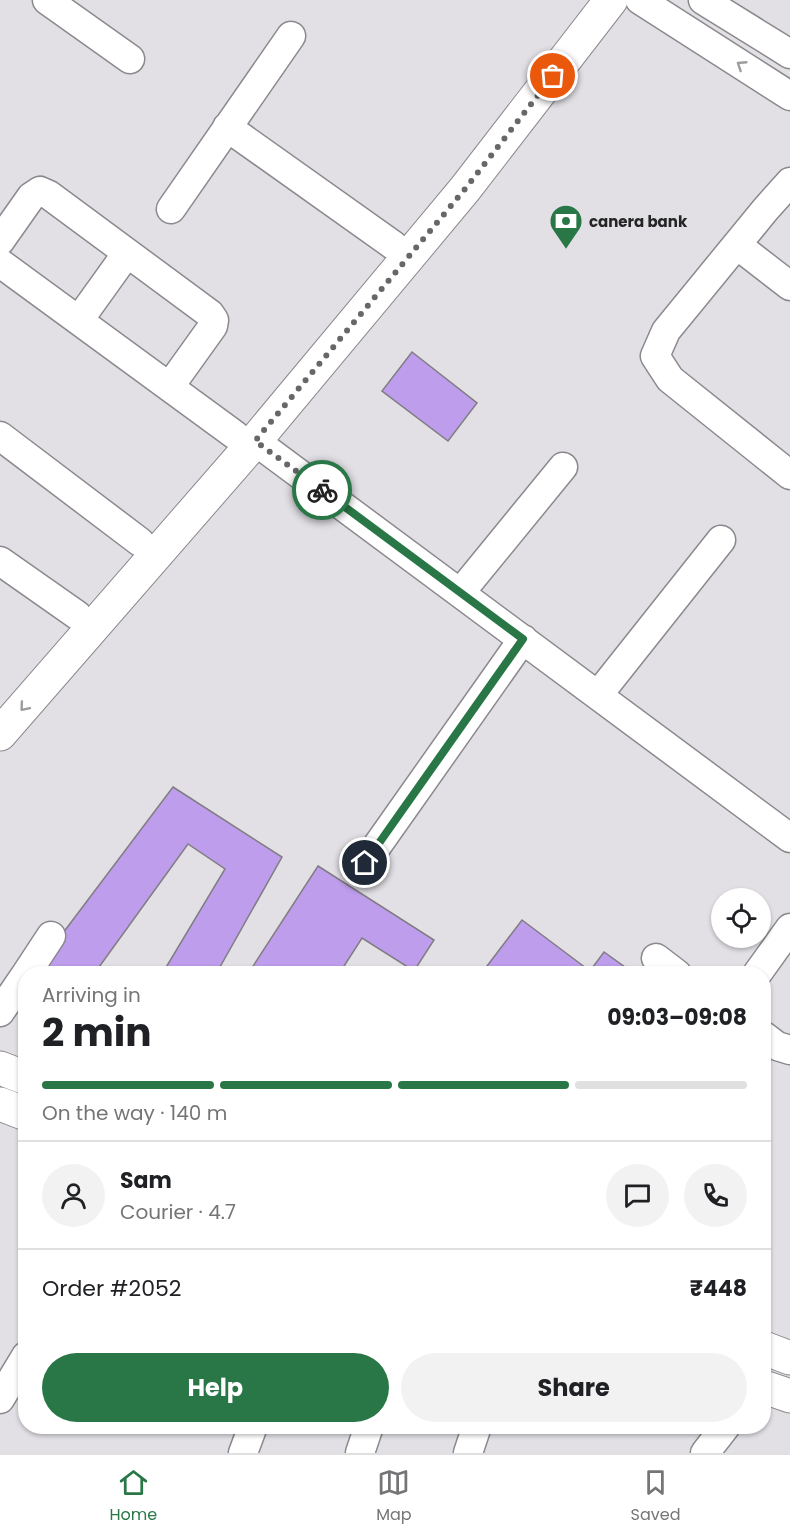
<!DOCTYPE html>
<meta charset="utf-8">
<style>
body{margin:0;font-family:Poppins,sans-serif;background:#f2f2f2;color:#202124;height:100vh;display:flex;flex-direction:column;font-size:22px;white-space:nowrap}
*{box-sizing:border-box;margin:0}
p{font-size:20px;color:#757577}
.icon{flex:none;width:33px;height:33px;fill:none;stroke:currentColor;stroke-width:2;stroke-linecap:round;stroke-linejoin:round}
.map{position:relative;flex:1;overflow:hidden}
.sheet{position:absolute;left:18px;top:966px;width:753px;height:468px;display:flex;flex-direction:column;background:#fff;border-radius:24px;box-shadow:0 2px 4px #0004}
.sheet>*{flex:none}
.buttons{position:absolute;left:711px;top:888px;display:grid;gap:12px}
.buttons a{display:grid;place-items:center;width:60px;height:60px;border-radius:50%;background:#fff;box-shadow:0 2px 4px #0004;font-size:30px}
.pin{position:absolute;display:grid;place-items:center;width:51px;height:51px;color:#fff;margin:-26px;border:3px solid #fff;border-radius:50%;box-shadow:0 2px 6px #0007}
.courier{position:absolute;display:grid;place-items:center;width:60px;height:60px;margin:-30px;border:4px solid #297747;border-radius:50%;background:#fff;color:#222;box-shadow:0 2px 8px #0007}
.head em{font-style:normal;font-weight:700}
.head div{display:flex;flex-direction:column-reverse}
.head{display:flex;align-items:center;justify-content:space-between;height:102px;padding:0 24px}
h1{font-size:39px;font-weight:700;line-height:45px}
.bar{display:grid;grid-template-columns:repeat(4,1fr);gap:9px 6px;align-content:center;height:72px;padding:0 24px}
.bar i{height:8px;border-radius:4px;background:#e0e0e0}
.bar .on{background:#297747}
.bar p{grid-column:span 4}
.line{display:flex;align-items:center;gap:15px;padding:0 24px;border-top:2px solid #e0e0e0}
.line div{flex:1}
.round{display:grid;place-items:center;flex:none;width:63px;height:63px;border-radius:32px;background:#f2f2f2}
.button{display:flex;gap:12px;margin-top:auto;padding:12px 24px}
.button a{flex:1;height:69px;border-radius:36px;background:#297747;color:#fff;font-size:24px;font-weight:700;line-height:69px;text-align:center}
.button a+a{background:#f2f2f2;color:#202124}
.dock{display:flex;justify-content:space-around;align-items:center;height:84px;border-top:2px solid #e0e0e0;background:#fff;font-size:16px;color:#757577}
.dock a{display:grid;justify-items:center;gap:3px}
.dock .on{color:#297747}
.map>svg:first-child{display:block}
</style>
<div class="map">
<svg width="790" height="1453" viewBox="0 0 790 1453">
<rect width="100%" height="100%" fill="#e2e0e5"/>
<path fill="#be9dec" stroke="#7f7d81" stroke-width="1.5" d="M412,352L477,403L448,441L382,391Z
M173,787L282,857L216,974H162L225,869L188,844L94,974H32Z
M318,866L434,940L414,971L362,938L339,974H248Z
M522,920L590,971L604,952L629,970L626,974H488L484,970Z"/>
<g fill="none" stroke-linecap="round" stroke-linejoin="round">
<g stroke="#8b898d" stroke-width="31">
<path id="minor" d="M47,0L130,59
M640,0L790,96
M703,0L790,54
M227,127L393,245
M790,182L765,210L666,331L655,356L670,379L790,475
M171,209L291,36
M0,241L31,197L40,191L49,195L210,314L214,320L213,326L170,386
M737,245L790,286
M0,263L235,435
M79,320L127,253
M0,436L140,542
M255,441L790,838
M0,561L77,615
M460,593L563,467
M598,695L721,540
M365,863L523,639
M656,958L677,974
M26,974L51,936
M757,974L790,928
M0,1012L26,974
M764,1036L777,1046L790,1050
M0,1399L26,1356
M243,1453L253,1426
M360,1453L369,1426
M468,1453L477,1426
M705,1453L726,1426"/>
</g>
<g stroke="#8b898d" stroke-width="35">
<path id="major" d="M0,734L255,441L465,189L611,0
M0,1068L26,1078
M0,1104L26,1114
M764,1348L790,1358
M764,1387L790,1396"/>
</g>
<use href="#minor" stroke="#fff" stroke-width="28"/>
<use href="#major" stroke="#fff" stroke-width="33"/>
</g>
<defs><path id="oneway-chevron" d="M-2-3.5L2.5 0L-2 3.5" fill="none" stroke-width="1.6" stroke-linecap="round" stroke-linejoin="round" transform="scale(1.5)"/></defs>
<g stroke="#9d9d9d">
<use href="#oneway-chevron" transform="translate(741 65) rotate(-147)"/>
<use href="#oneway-chevron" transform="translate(24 707) rotate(130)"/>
</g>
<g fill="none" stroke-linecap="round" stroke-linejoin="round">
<path stroke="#676669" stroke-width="6" stroke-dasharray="0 10.8" d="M322,490L255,441L465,189L553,76"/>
<path stroke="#297747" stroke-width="8" d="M322,490L523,639L365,863"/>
</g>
<defs>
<g id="bank-pin" transform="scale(1.725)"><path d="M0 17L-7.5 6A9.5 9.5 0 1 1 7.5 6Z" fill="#297747" stroke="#e2e0e5"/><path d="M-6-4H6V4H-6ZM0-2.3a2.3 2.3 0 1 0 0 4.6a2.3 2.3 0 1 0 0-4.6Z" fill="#fff"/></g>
</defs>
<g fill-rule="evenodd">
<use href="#bank-pin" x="566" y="221"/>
</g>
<g text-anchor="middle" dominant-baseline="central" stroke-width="6" stroke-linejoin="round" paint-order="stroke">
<g font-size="15" font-weight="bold" fill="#252526" stroke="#e2e0e5" text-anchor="start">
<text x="589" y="221">canera bank</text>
</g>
</g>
</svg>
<div class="buttons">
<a><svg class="icon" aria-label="locate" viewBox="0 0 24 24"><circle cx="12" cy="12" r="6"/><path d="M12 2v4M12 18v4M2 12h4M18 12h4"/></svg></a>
</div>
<div class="pin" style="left:553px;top:76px;background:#ea580c"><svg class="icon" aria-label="bag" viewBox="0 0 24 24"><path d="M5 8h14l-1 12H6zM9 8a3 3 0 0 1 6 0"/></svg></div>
<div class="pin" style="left:365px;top:863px;background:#1f2937"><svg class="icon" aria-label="home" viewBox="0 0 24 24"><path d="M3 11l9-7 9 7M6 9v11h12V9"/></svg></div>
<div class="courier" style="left:322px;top:490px"><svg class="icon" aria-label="bike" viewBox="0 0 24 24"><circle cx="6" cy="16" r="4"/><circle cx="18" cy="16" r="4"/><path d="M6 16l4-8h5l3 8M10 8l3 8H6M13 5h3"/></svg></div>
<section class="sheet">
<div class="head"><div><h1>2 min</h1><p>Arriving in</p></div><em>09:03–09:08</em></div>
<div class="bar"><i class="on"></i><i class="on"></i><i class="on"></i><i></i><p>On the way · 140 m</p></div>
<div class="line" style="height:108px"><a class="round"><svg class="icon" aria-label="person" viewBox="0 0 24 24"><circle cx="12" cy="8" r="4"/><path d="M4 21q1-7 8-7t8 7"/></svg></a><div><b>Sam</b><p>Courier · 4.7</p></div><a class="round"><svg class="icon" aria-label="chat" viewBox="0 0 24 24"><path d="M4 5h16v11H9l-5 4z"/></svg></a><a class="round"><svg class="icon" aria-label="phone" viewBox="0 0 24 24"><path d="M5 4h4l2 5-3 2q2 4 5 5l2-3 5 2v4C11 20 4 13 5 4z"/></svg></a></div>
<div class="line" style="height:78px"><div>Order #2052</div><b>₹448</b></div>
<div class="button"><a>Help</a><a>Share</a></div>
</section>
</div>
<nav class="dock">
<a class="on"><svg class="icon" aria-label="home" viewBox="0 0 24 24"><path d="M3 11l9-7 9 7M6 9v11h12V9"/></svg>Home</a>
<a><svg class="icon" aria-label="map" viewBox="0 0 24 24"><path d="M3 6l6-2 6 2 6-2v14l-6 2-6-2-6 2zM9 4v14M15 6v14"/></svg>Map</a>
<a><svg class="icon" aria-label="saved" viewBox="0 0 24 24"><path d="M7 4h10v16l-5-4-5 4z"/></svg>Saved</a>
</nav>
